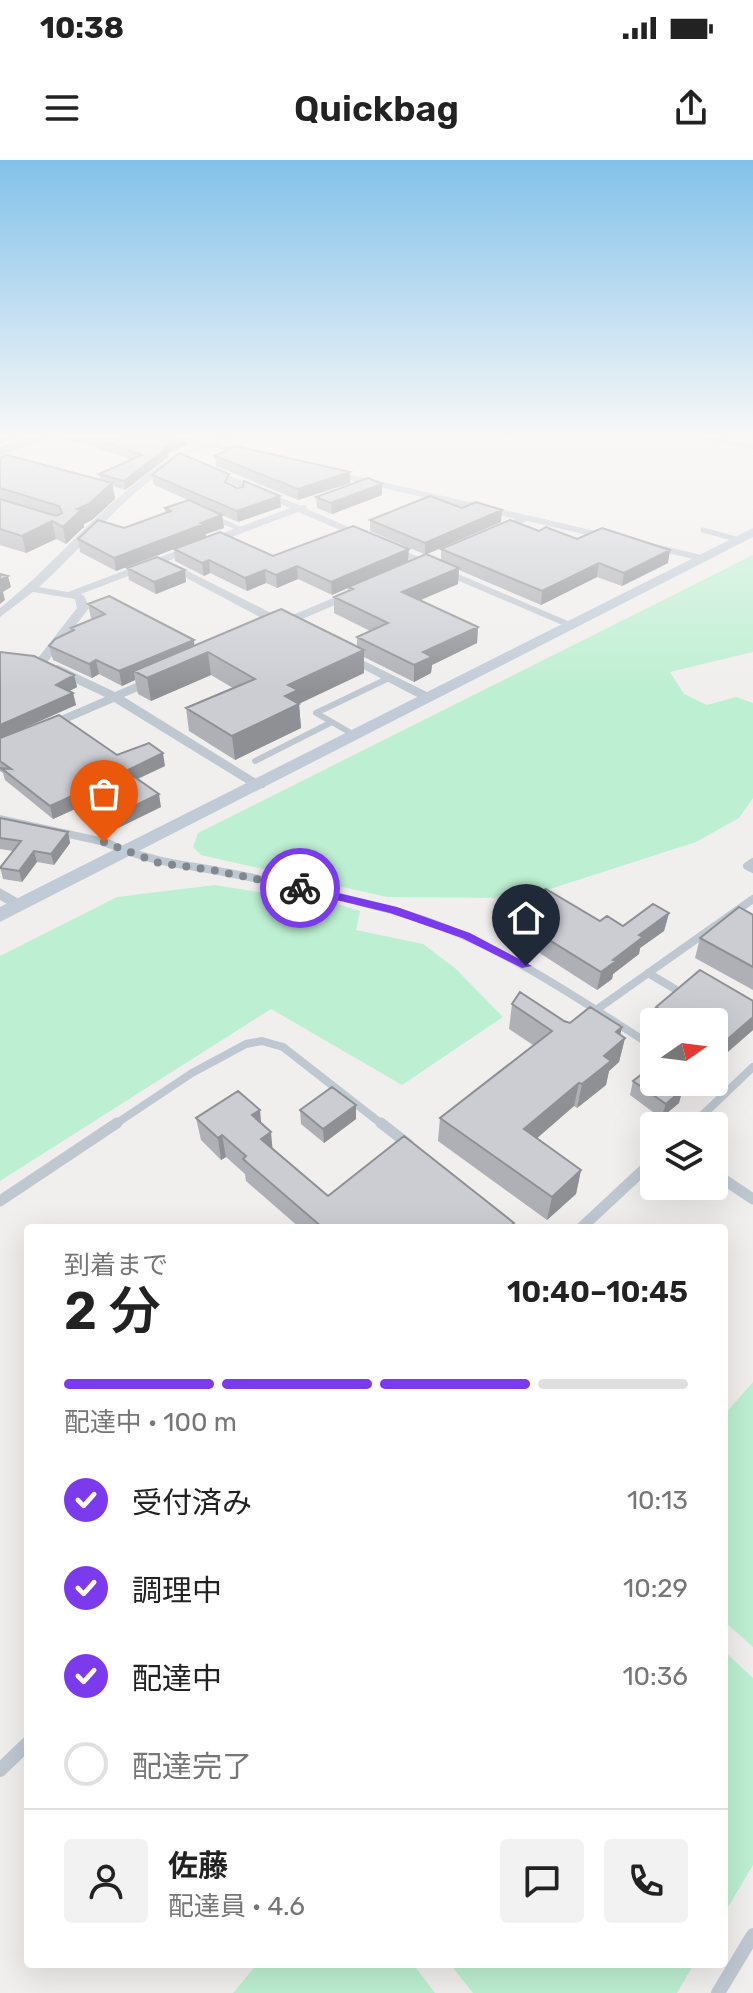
<!DOCTYPE html>
<html lang="ja">
<meta charset="utf-8">
<style>
body{margin:0;font-family:Rubik,"Noto Sans JP",sans-serif;background:#f2f2f2;color:#222;height:100vh;display:flex;flex-direction:column;font-size:30px;white-space:nowrap}
*{box-sizing:border-box;margin:0}
p{font-size:26px;color:#767676}
.icon{flex:none;width:44px;height:44px;fill:none;stroke:currentColor;stroke-width:2;stroke-linecap:round;stroke-linejoin:round}
.map{position:relative;flex:1;overflow:hidden}
.sheet{position:absolute;left:24px;top:1064px;width:704px;height:744px;display:flex;flex-direction:column;background:#fff;border-radius:8px;box-shadow:0 8px 32px #0002}
.sheet>*{flex:none}
.needle{width:52px;rotate:76deg}
.fabs{position:absolute;left:640px;top:848px;display:grid;gap:16px}
.fabs a{display:grid;place-items:center;width:88px;height:88px;border-radius:8px;background:#fff;box-shadow:0 8px 32px #0002;font-size:40px}
.pin{position:absolute;display:grid;place-items:center;width:68px;height:68px;color:#fff;margin:-82px -34px;border-radius:50% 50% 50% 0;rotate:-45deg;box-shadow:0 0 8px #0007}
.pin .icon{rotate:45deg}
.courier{position:absolute;display:grid;place-items:center;width:80px;height:80px;margin:-40px;border:6px solid #7c3aed;border-radius:50%;background:#fff;color:#222;box-shadow:0 2px 10px #0007}
.head em{font-style:normal;font-weight:600}
.head div{display:flex;flex-direction:column-reverse}
.head{display:flex;align-items:center;justify-content:space-between;height:136px;padding:0 40px}
h1{font-size:52px;font-weight:600;line-height:60px}
.bar{display:grid;grid-template-columns:repeat(4,1fr);gap:12px 8px;align-content:center;height:96px;padding:0 40px}
.bar i{height:10px;border-radius:6px;background:#e0e0e0}
.bar .current{background:#7c3aed}
.bar p{grid-column:span 4}
.line{display:flex;align-items:center;gap:20px;padding:0 40px;border-top:2px solid #e0e0e0}
.line div{flex:1}
.round{display:grid;place-items:center;flex:none;width:84px;height:84px;border-radius:8px;background:#f2f2f2}
ol{padding:0 40px;list-style:none}
li{display:flex;align-items:center;gap:24px;height:88px}
li p{margin-inline-start:auto}
li .icon{padding:8px;border-radius:50%;background:#7c3aed;color:#fff;stroke-width:4}
li:last-child{color:#767676}
li i{width:44px;height:44px;border:4px solid #e0e0e0;border-radius:50%}
.status{display:flex;justify-content:space-between;align-items:center;height:56px;padding:0 40px;background:#fff;direction:ltr}
.status svg{height:22px;fill:currentColor}
header{display:flex;justify-content:space-between;align-items:center;height:104px;padding:0 40px;background:#fff;font-size:36px;font-weight:600}
.map>svg:first-child{display:block}
</style>
<div class="status"><b>10:38</b><svg viewBox="0 0 49 12"><path d="M0 12V9h3v3zM5 12V6h3v6zM10 12V3h3v9zM15 12V0h3v12zM26 1h20v11H26zM47 4h2v5h-2z"/></svg></div>
<header><svg class="icon" aria-label="menu" viewBox="0 0 24 24"><path d="M4 6h16M4 12h16M4 18h16"/></svg>Quickbag<svg class="icon" aria-label="share" viewBox="0 0 24 24"><path d="M12 15V3M7 8l5-5 5 5M5 13v7h14v-7"/></svg></header>
<div class="map">
<svg width="753" height="1833" viewBox="0 0 753 1833">
<rect width="100%" height="100%" fill="#f1efee"/>
<path fill="#bdefd2" d="M753,395V492L670,512L684,534L707,545L736,537L753,543V638L739,658L696,682L522,738L387,737L201,695L193,687L198,673Z
M214,725L337,744L360,751L356,770L423,784L455,808L503,857L402,925L271,849L0,1021V796L117,737Z
M753,1222V1487L724,1461V1255Z
M724,1491L753,1518V1705L724,1754Z
M257,1804H413L435,1833H233Z
M450,1804H694L677,1833H473Z"/>
<g fill="none" stroke-linecap="round" stroke-linejoin="round">
<path stroke="#bfc8d1" stroke-width="5" d="M693,275L753,287
M215,358L242,370
M703,370L739,380"/>
<path stroke="#bfc8d1" stroke-width="6" d="M332,562L356,576
M255,601L332,562L316,553L389,518"/>
<path stroke="#bfc8d1" stroke-width="8" d="M124,690C158,702 178,704 213,710C272,721 332,734 391,750C488,775 570,834 654,887
M753,702L747,706L753,709
M648,813L675,829
M596,850L753,739
M709,922L726,933
M114,965L192,913L246,884L262,881L283,887L383,965
M692,965L753,907"/>
<path stroke="#bfc8d1" stroke-width="11" d="M381,963L408,984
M691,966L694,963
M714,1013L753,1039
M0,1041L117,963
M581,1068L654,1000"/>
<path stroke="#bfc8d1" stroke-width="14" d="M0,1610L28,1583
M718,1833L753,1775"/>
<path fill="#bfc8d1" fill-rule="evenodd" d="M10,275H22L0,284V278Z
M163,275C177,275 190,279 204,281C215,282 226,275 237,275L218,284L254,294L250,297C238,294 219,286 207,288C157,297 79,392 39,427L68,432L290,348L203,311L206,306L299,345H306L307,349L577,465L567,467L298,352L168,401L283,459L350,431H358V435L291,464V468L275,470L269,467L273,464L160,404L81,434L85,437L89,448L45,505L0,502V494L38,498L77,448L75,439L33,432L0,457V448C64,398 123,315 199,285Z
M326,309L613,375L618,378L613,381L527,361L495,374L490,371L491,369L516,359L323,314Z
M646,382L706,396L707,398L702,401L642,387V383Z
M342,490L433,535L435,538L425,541L338,496L336,494Z
M50,505H58L115,532L152,516H160V522L124,537L266,625L264,628H254L114,542L0,591V582L105,537L50,511Z
M0,655L109,679L131,690L124,694L100,685L0,663Z
M0,728L24,742L27,745L24,748H14L0,740Z"/>
<path fill="#c1cbd7" fill-rule="evenodd" d="M753,368V377L0,762V747Z"/>
<path fill="#aebdcd" fill-rule="evenodd" d="M37,275H57L0,296V287Z"/>
</g>
<path fill="#afb0b5" d="M58,275H121L114,280H117L126,275H208L202,278L183,275L186,276L187,285L167,294L168,297L125,330L113,326L115,339L92,360L84,364V367L66,384L56,379L26,393L0,385V298L100,320L99,314L132,300L78,281L74,282L59,277Z
M215,296L350,312V323L298,340L216,306Z
M152,315L230,325L281,347L238,362L222,355L224,368L206,374V377L273,396L408,401L424,394L370,371V360L501,362L426,394L441,400V389L539,371L668,403L622,426L597,417L541,445L459,410L458,424L420,440L478,467L477,483L432,505L431,513L414,522L364,497V513L299,544L301,568L235,600L189,571L186,548L233,528L211,515L151,541L138,534L135,520L122,526L99,514L92,518L53,500L49,486L72,471L71,468L93,459L91,458L88,444L194,480V485L357,486V477L370,471L334,453V437L348,431V428L332,435L298,419L277,428L266,423L247,431L210,413L204,416L175,401L174,389L116,411L80,392L78,379L124,368L165,353V348L188,340L154,325Z
M382,324V335L332,354L317,348L316,337Z
M127,408L186,422L156,434L129,420Z
M0,492L74,515L77,527L69,531L73,533L76,545L14,572L165,606L138,619L161,647L118,668L86,644L53,659L5,620L3,613L0,611Z
M0,658L68,672L70,683L54,705L37,702L22,722L3,719L0,707L13,691L0,689Z
M504,752L600,761L623,766L669,753L664,771L640,788L639,794L613,814L612,819L597,830L502,769Z
M753,755V830L695,798L700,778Z
M753,841V870L714,904V862H654V868L651,866L656,847Z
M512,844L570,863L622,867L620,875L625,878L619,902L609,911L606,925L577,948L574,946L537,978L581,1010L576,1034L547,1060L438,981L440,958L533,885L509,869Z
M633,921L679,943L661,958L630,935Z
M356,945V959L324,983L301,964L300,950Z
M196,958L261,964L273,989L328,1036L513,1068H300L246,1021L245,1014L226,997L221,1000L201,980Z"/>
<path fill="#8e9094" d="M72,275H77L78,281L74,282Z
M110,275H121L112,281V287Z
M186,276L187,285L167,294L168,297L125,330L124,321L164,287Z
M350,312V323L298,340V329Z
M112,323L115,339L92,360L84,364V367L66,384L63,367L77,349Z
M382,324V335L332,354L331,343Z
M280,336L281,347L238,362L237,351Z
M502,350L501,362L425,395V383Z
M222,355L224,368L206,374V377L116,411L114,398Z
M52,361L56,379L26,393L22,376Z
M409,389L408,402L332,435L331,422Z
M670,390L668,403L622,426L624,413Z
M209,400L210,413L204,416L202,403Z
M599,403L597,417L541,445L542,431Z
M297,406L298,419L277,428L276,415Z
M459,408L458,424L402,448V432Z
M185,410L186,422L156,434L154,422Z
M265,410L266,423L247,431L245,418Z
M8,416L11,427L3,432L5,440L0,444V420Z
M478,467L477,483L432,505L431,513L414,522V505L423,492Z
M194,480L195,494L134,511L135,520L122,526L119,511Z
M364,490V513L298,544H299L301,568L235,600L232,576L285,536L288,525Z
M208,492L211,515L151,541L147,518Z
M96,500L99,514L92,518L89,504Z
M74,515L77,527L58,537L56,525Z
M73,533L76,545L0,579V565Z
M163,593L165,606L128,623L126,611Z
M83,631L86,644L53,659L50,646Z
M159,634L161,647L118,668L115,655Z
M68,672L70,683L54,705L51,694Z
M34,691L37,702L22,722L19,711Z
M669,753L664,771L640,788L639,794L613,814L612,819L597,830L601,812L639,775Z
M753,857V870L714,904L721,885Z
M622,867L618,884L625,878L619,902L609,911L606,925L577,948L582,924L604,896L616,872Z
M579,923L574,946L520,993L524,969Z
M683,929L679,943L661,958L666,944Z
M356,945V959L324,983L323,969Z
M260,950L262,972L252,955Z
M271,972L273,994L261,979Z
M222,975L226,997L221,1000L218,978Z
M581,1010L576,1034L547,1060L552,1037Z"/>
<path fill="#cbcdd3" stroke="#8e9094" stroke-width="2" d="M85,275H110V279L117,280L126,275H182L186,276L164,287L167,288L124,321L99,314L142,295Z
M235,286L350,312L298,329L215,296Z
M179,293L229,314L225,322L237,328L243,327L244,321L280,336L237,351L152,315Z
M7,295L112,323L89,344L77,349L81,350L63,367L52,361L22,376L0,369V339L56,356L62,353L59,346L0,328V298Z
M368,318L382,324L331,343L316,337Z
M430,336L462,348L476,342L502,350L425,383L370,360Z
M189,340L222,355L201,363L204,364L114,398L78,379L98,360L124,368L171,351L165,348Z
M510,360L539,371L546,367L577,379L602,368L670,390L624,413L599,403L542,431L441,389Z
M353,366L409,389L331,422L297,406L276,415L265,410L245,418L209,400L202,403L174,389L220,372L273,396Z
M426,394L459,408L402,432L478,467L423,492L432,497L414,505L357,477L388,463L334,437L353,429L348,427Z
M157,397L185,410L154,422L127,408Z
M0,414L8,416L0,420Z
M109,436L194,480L119,511L96,500L89,504L49,486L55,479L74,470L71,468L105,454L88,444Z
M281,449L364,490L288,525L298,530L285,536L299,544L232,576L186,548L255,519L208,492L147,518L134,511Z
M0,492L34,496L74,515L56,525L73,533L0,565Z
M59,555L117,595L149,583L163,593L126,611L159,634L115,655L83,631L50,646L1,608L11,609L0,601V578Z
M0,658L68,672L51,694L34,691L19,711L0,708L21,681L0,678Z
M546,729L600,761L607,756L623,766L653,744L669,753L639,775L643,777L613,800L616,801L601,812L504,752Z
M739,747L753,755V807L700,778Z
M700,810L753,841V857L721,885L714,881V862H681L656,847Z
M520,832L564,861L570,863L590,847L622,867L616,872L625,878L604,896L611,901L582,924L579,923L524,969L581,1010L552,1037L440,958L552,871L512,844Z
M651,907L654,909V922H673L683,929L666,944L633,921Z
M332,927L356,945L323,969L300,950Z
M238,931L260,950L252,955L271,972L261,979L328,1036L404,976L514,1063L508,1068H323L243,999L246,996L222,975L218,978L196,958Z"/>
<linearGradient id="sky" x2="0" y2="1"><stop stop-color="#82c1e9"/><stop offset="0.52" stop-color="#f9f8f7"/><stop offset="1" stop-color="#f9f8f7" stop-opacity="0"/></linearGradient>
<rect width="753" height="532" fill="url(#sky)"/>
<path fill="#7c3aed" d="M300,724L397,747L470,773L532,806L522,808L462,778L390,753L296,730V725Z"/>
<g fill="none" stroke-linecap="round" stroke-linejoin="round">
<path stroke="#82888f" stroke-width="8" stroke-dasharray="0 14.4" d="M104,682L159,703L212,710L300,728"/>
</g>
</svg>
<div class="fabs">
<a><svg class="needle" viewBox="-14 -14 28 28"><path d="M0-13l5 13h-10z" fill="#e53935"/><path d="M0 13l5-13h-10z" fill="#767676"/></svg></a>
<a><svg class="icon" aria-label="layers" viewBox="0 0 24 24"><path d="M12 4l9 5-9 5-9-5zM3 14l9 5 9-5"/></svg></a>
</div>
<div class="pin" style="left:104px;top:682px;background:#ea580c"><svg class="icon" aria-label="bag" viewBox="0 0 24 24"><path d="M5 8h14l-1 12H6zM9 8a3 3 0 0 1 6 0"/></svg></div>
<div class="pin" style="left:526px;top:806px;background:#1f2937"><svg class="icon" aria-label="home" viewBox="0 0 24 24"><path d="M3 11l9-7 9 7M6 9v11h12V9"/></svg></div>
<div class="courier" style="left:300px;top:728px"><svg class="icon" aria-label="bike" viewBox="0 0 24 24"><circle cx="6" cy="16" r="4"/><circle cx="18" cy="16" r="4"/><path d="M6 16l4-8h5l3 8M10 8l3 8H6M13 5h3"/></svg></div>
<section class="sheet">
<div class="head"><div><h1>2 分</h1><p>到着まで</p></div><em>10:40–10:45</em></div>
<div class="bar"><i class="current"></i><i class="current"></i><i class="current"></i><i></i><p>配達中 · 100 m</p></div>
<ol>
<li><svg class="icon" aria-label="check" viewBox="0 0 24 24"><path d="M5 12l5 5 9-10"/></svg>受付済み<p>10:13</p></li>
<li><svg class="icon" aria-label="check" viewBox="0 0 24 24"><path d="M5 12l5 5 9-10"/></svg>調理中<p>10:29</p></li>
<li><svg class="icon" aria-label="check" viewBox="0 0 24 24"><path d="M5 12l5 5 9-10"/></svg>配達中<p>10:36</p></li>
<li><i></i>配達完了</li>
</ol>
<div class="line" style="height:144px"><a class="round"><svg class="icon" aria-label="person" viewBox="0 0 24 24"><circle cx="12" cy="8" r="4"/><path d="M4 21q1-7 8-7t8 7"/></svg></a><div><b>佐藤</b><p>配達員 · 4.6</p></div><a class="round"><svg class="icon" aria-label="chat" viewBox="0 0 24 24"><path d="M4 5h16v11H9l-5 4z"/></svg></a><a class="round"><svg class="icon" aria-label="phone" viewBox="0 0 24 24"><path d="M5 4h4l2 5-3 2q2 4 5 5l2-3 5 2v4C11 20 4 13 5 4z"/></svg></a></div>
</section>
</div>
